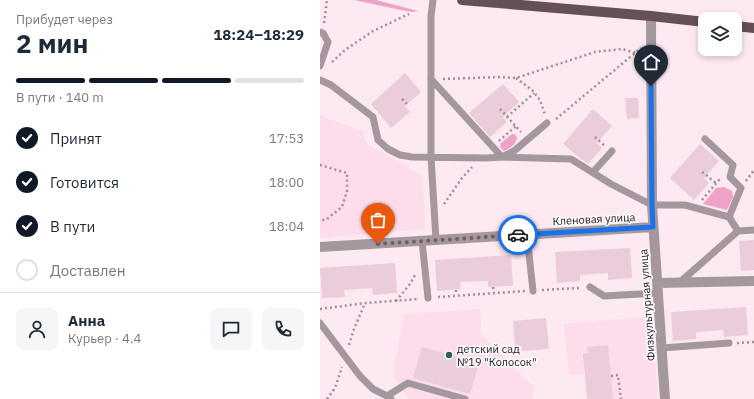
<!DOCTYPE html>
<html lang="ru">
<meta charset="utf-8">
<style>
body{margin:0;font-family:"IBM Plex Sans",sans-serif;background:#f6f6f7;color:#1f2937;height:100vh;display:flex;flex-direction:column;font-size:15px;white-space:nowrap}
*{box-sizing:border-box;margin:0}
p{font-size:13px;color:#747a83}
.icon{flex:none;width:22px;height:22px;fill:none;stroke:currentColor;stroke-width:2;stroke-linecap:round;stroke-linejoin:round}
.map{position:relative;flex:1;overflow:hidden}
.details{display:flex;flex-direction:column;background:#fff;width:320px}
.details>*{flex:none}
.fabs{position:absolute;left:378px;top:12px;display:grid;gap:8px}
.fabs a{display:grid;place-items:center;width:44px;height:44px;border-radius:8px;background:#fff;box-shadow:0 2px 6px #0003;font-size:20px}
.pin{position:absolute;display:grid;place-items:center;width:34px;height:34px;color:#fff;margin:-41px -17px;border-radius:50% 50% 50% 0;rotate:-45deg;box-shadow:0 0 4px #0007}
.pin .icon{rotate:45deg}
.courier{position:absolute;display:grid;place-items:center;width:40px;height:40px;margin:-20px;border:3px solid #1a73e8;border-radius:50%;background:#fff;color:#222;box-shadow:0 1px 5px #0007}
.summary em{font-style:normal;font-weight:700}
.summary div{display:flex;flex-direction:column-reverse}
.summary{display:flex;align-items:center;justify-content:space-between;height:68px;padding:0 16px}
h1{font-size:26px;font-weight:700;line-height:30px}
.bar{display:grid;grid-template-columns:repeat(4,1fr);gap:6px 4px;align-content:center;height:48px;padding:0 16px}
.bar i{height:5px;border-radius:3px;background:#e0e1e3}
.bar .selected{background:#111827}
.bar p{grid-column:span 4}
.line{display:flex;align-items:center;gap:10px;padding:0 16px;border-top:1px solid #e0e1e3}
.line div{flex:1}
.round{display:grid;place-items:center;flex:none;width:42px;height:42px;border-radius:8px;background:#f6f6f7}
ol{padding:0 16px;list-style:none}
li{display:flex;align-items:center;gap:12px;height:44px}
li p{margin-inline-start:auto}
li .icon{padding:4px;border-radius:50%;background:#111827;color:#fff;stroke-width:4}
li:last-child{color:#747a83}
li i{width:22px;height:22px;border:2px solid #e0e1e3;border-radius:50%}
main{display:flex;flex:1;min-height:0}
.map>svg:first-child{display:block}
</style>
<main>
<section class="details">
<div class="summary"><div><h1>2 мин</h1><p>Прибудет через</p></div><em>18:24–18:29</em></div>
<div class="bar"><i class="selected"></i><i class="selected"></i><i class="selected"></i><i></i><p>В пути · 140 m</p></div>
<ol>
<li><svg class="icon" aria-label="check" viewBox="0 0 24 24"><path d="M5 12l5 5 9-10"/></svg>Принят<p>17:53</p></li>
<li><svg class="icon" aria-label="check" viewBox="0 0 24 24"><path d="M5 12l5 5 9-10"/></svg>Готовится<p>18:00</p></li>
<li><svg class="icon" aria-label="check" viewBox="0 0 24 24"><path d="M5 12l5 5 9-10"/></svg>В пути<p>18:04</p></li>
<li><i></i>Доставлен</li>
</ol>
<div class="line" style="height:72px"><a class="round"><svg class="icon" aria-label="person" viewBox="0 0 24 24"><circle cx="12" cy="8" r="4"/><path d="M4 21q1-7 8-7t8 7"/></svg></a><div><b>Анна</b><p>Курьер · 4.4</p></div><a class="round"><svg class="icon" aria-label="chat" viewBox="0 0 24 24"><path d="M4 5h16v11H9l-5 4z"/></svg></a><a class="round"><svg class="icon" aria-label="phone" viewBox="0 0 24 24"><path d="M5 4h4l2 5-3 2q2 4 5 5l2-3 5 2v4C11 20 4 13 5 4z"/></svg></a></div>
</section>
<div class="map">
<svg width="434" height="399" viewBox="0 0 434 399">
<rect width="100%" height="100%" fill="#fce9f2"/>
<path fill="#fdddec" d="M0,116L37,129L44,130L43,137L48,145L103,176L105,229L0,238Z
M160,309L161,334L214,388L212,399H89L73,376L84,314Z
M332,316L338,399H267L265,374L249,375L244,324Z"/>
<path fill="#eea2c8" d="M34,0H56L98,11L92,12L81,10Z
M192,134H195L197,138C195,145 191,148 184,151L180,147L181,143Z
M404,187L412,191L413,197L407,210L383,204L396,188Z"/>
<path fill="#ebccda" d="M85,73L101,92L85,106L90,112L71,128L51,104Z
M183,84L199,102L183,117L187,122L170,137L149,113Z
M305,98H318L319,118L307,119Z
M273,109L292,126L277,143L282,148L268,164L261,159L243,144Z
M380,144L399,161L384,178L389,183L374,200L350,178Z
M434,240V270L421,271L419,241Z
M310,248L312,278L288,280V273L260,275V281L237,283L235,252Z
M191,255L193,286L168,287V281L140,282L141,289L117,291L115,260Z
M75,263L77,293L53,295L52,288L24,290L25,297L2,298L0,268Z
M426,307L428,335L404,337L403,330L376,332V339L353,341L351,312Z
M226,318L229,349L202,351V346L195,347L193,321Z
M288,345L293,399H267L263,354L268,353L267,347Z
M102,347L159,363L150,394L93,378Z"/>
<g fill="none" stroke-linecap="round" stroke-linejoin="round">
<path stroke="#9e8e96" stroke-width="2.5" stroke-dasharray="2 3" stroke-linecap="butt" d="M4,23L7,0
M12,62L25,50L53,31L89,14
M196,78L212,90L220,100L225,115
M123,79L181,77L196,78L275,52L302,49L316,53
M82,99L89,106
M180,109L201,132
M187,117L214,93
M236,119L321,48
M275,137L285,146
M179,141L196,126
M0,165L27,173V191L22,207L7,219L0,221
M382,172L396,183
M426,181L434,170
M382,200L399,180L402,179
M124,204L142,178L152,167
M173,287L174,293
M136,290V295
M222,290L260,288
M118,297L205,291
M76,301L90,284L95,275
M0,309L46,303L99,299
M417,343L434,342
M29,345L34,329L45,303
M291,376L298,375L301,399
M7,399L15,388L22,367"/>
<path stroke="#a4979d" stroke-width="7" d="M113,0L111,16V157L116,240
M0,32L3,33L8,42L0,66
M111,79L182,157L194,151L227,123
M0,80L11,85L53,117L58,140L68,149L80,155L92,157L167,158L182,157L251,159L291,184L332,205H365L409,217L418,231
M385,139L413,165L410,177L421,188L409,217
M273,172L292,151
M418,231L434,230
M207,235L213,291
M102,241L108,298
M359,283L418,231
M270,287L284,296L338,293
M0,323L40,376L53,389L67,396L71,399
M342,348L409,343
M67,396L88,383L145,399"/>
<path stroke="#a4979d" stroke-width="10" d="M331,16L332,205L345,399
M0,247L333,227
M338,283L434,281"/>
<path stroke="#654f59" stroke-width="10" d="M142,0L331,16L385,22
M415,26L434,28"/>
</g>
<g fill="none" stroke-linecap="round" stroke-linejoin="round">
<path stroke="#6d5f66" stroke-width="4" stroke-dasharray="0 7.2" d="M58,244L198,235"/>
<path stroke="#1a73e8" stroke-width="5" d="M198,235L333,227L332,205L331,86"/>
</g>
<circle fill="#296652" stroke="#fcfcfc" stroke-width="1.5" cx="129" cy="355" r="4"/>
<g text-anchor="middle" dominant-baseline="central" stroke-width="3" stroke-linejoin="round" paint-order="stroke">
<g font-size="11" fill="#20151a" stroke="#fcfcfc">
<text transform="translate(274 219) rotate(-3)">Кленовая улица</text>
<text transform="translate(327 305) rotate(-94)">Физкультурная улица</text>
</g>
<g font-size="11" fill="#20151a" stroke="#fcfcfc" text-anchor="start">
<text x="137" y="349">детский сад<tspan x="137" dy="13">№19 "Колосок"</tspan></text>
</g>
</g>
</svg>
<div class="fabs">
<a><svg class="icon" aria-label="layers" viewBox="0 0 24 24"><path d="M12 4l9 5-9 5-9-5zM3 14l9 5 9-5"/></svg></a>
</div>
<div class="pin" style="left:58px;top:244px;background:#ea580c"><svg class="icon" aria-label="bag" viewBox="0 0 24 24"><path d="M5 8h14l-1 12H6zM9 8a3 3 0 0 1 6 0"/></svg></div>
<div class="pin" style="left:331px;top:86px;background:#1f2937"><svg class="icon" aria-label="home" viewBox="0 0 24 24"><path d="M3 11l9-7 9 7M6 9v11h12V9"/></svg></div>
<div class="courier" style="left:198px;top:235px"><svg class="icon" aria-label="car" viewBox="0 0 24 24"><path d="M5 17H2v-5l4-1 3-4h7l3 4 3 1v5h-3M9 17h6M6 11h13"/><circle cx="7" cy="17" r="2"/><circle cx="17" cy="17" r="2"/></svg></div>
</div>
</main>
